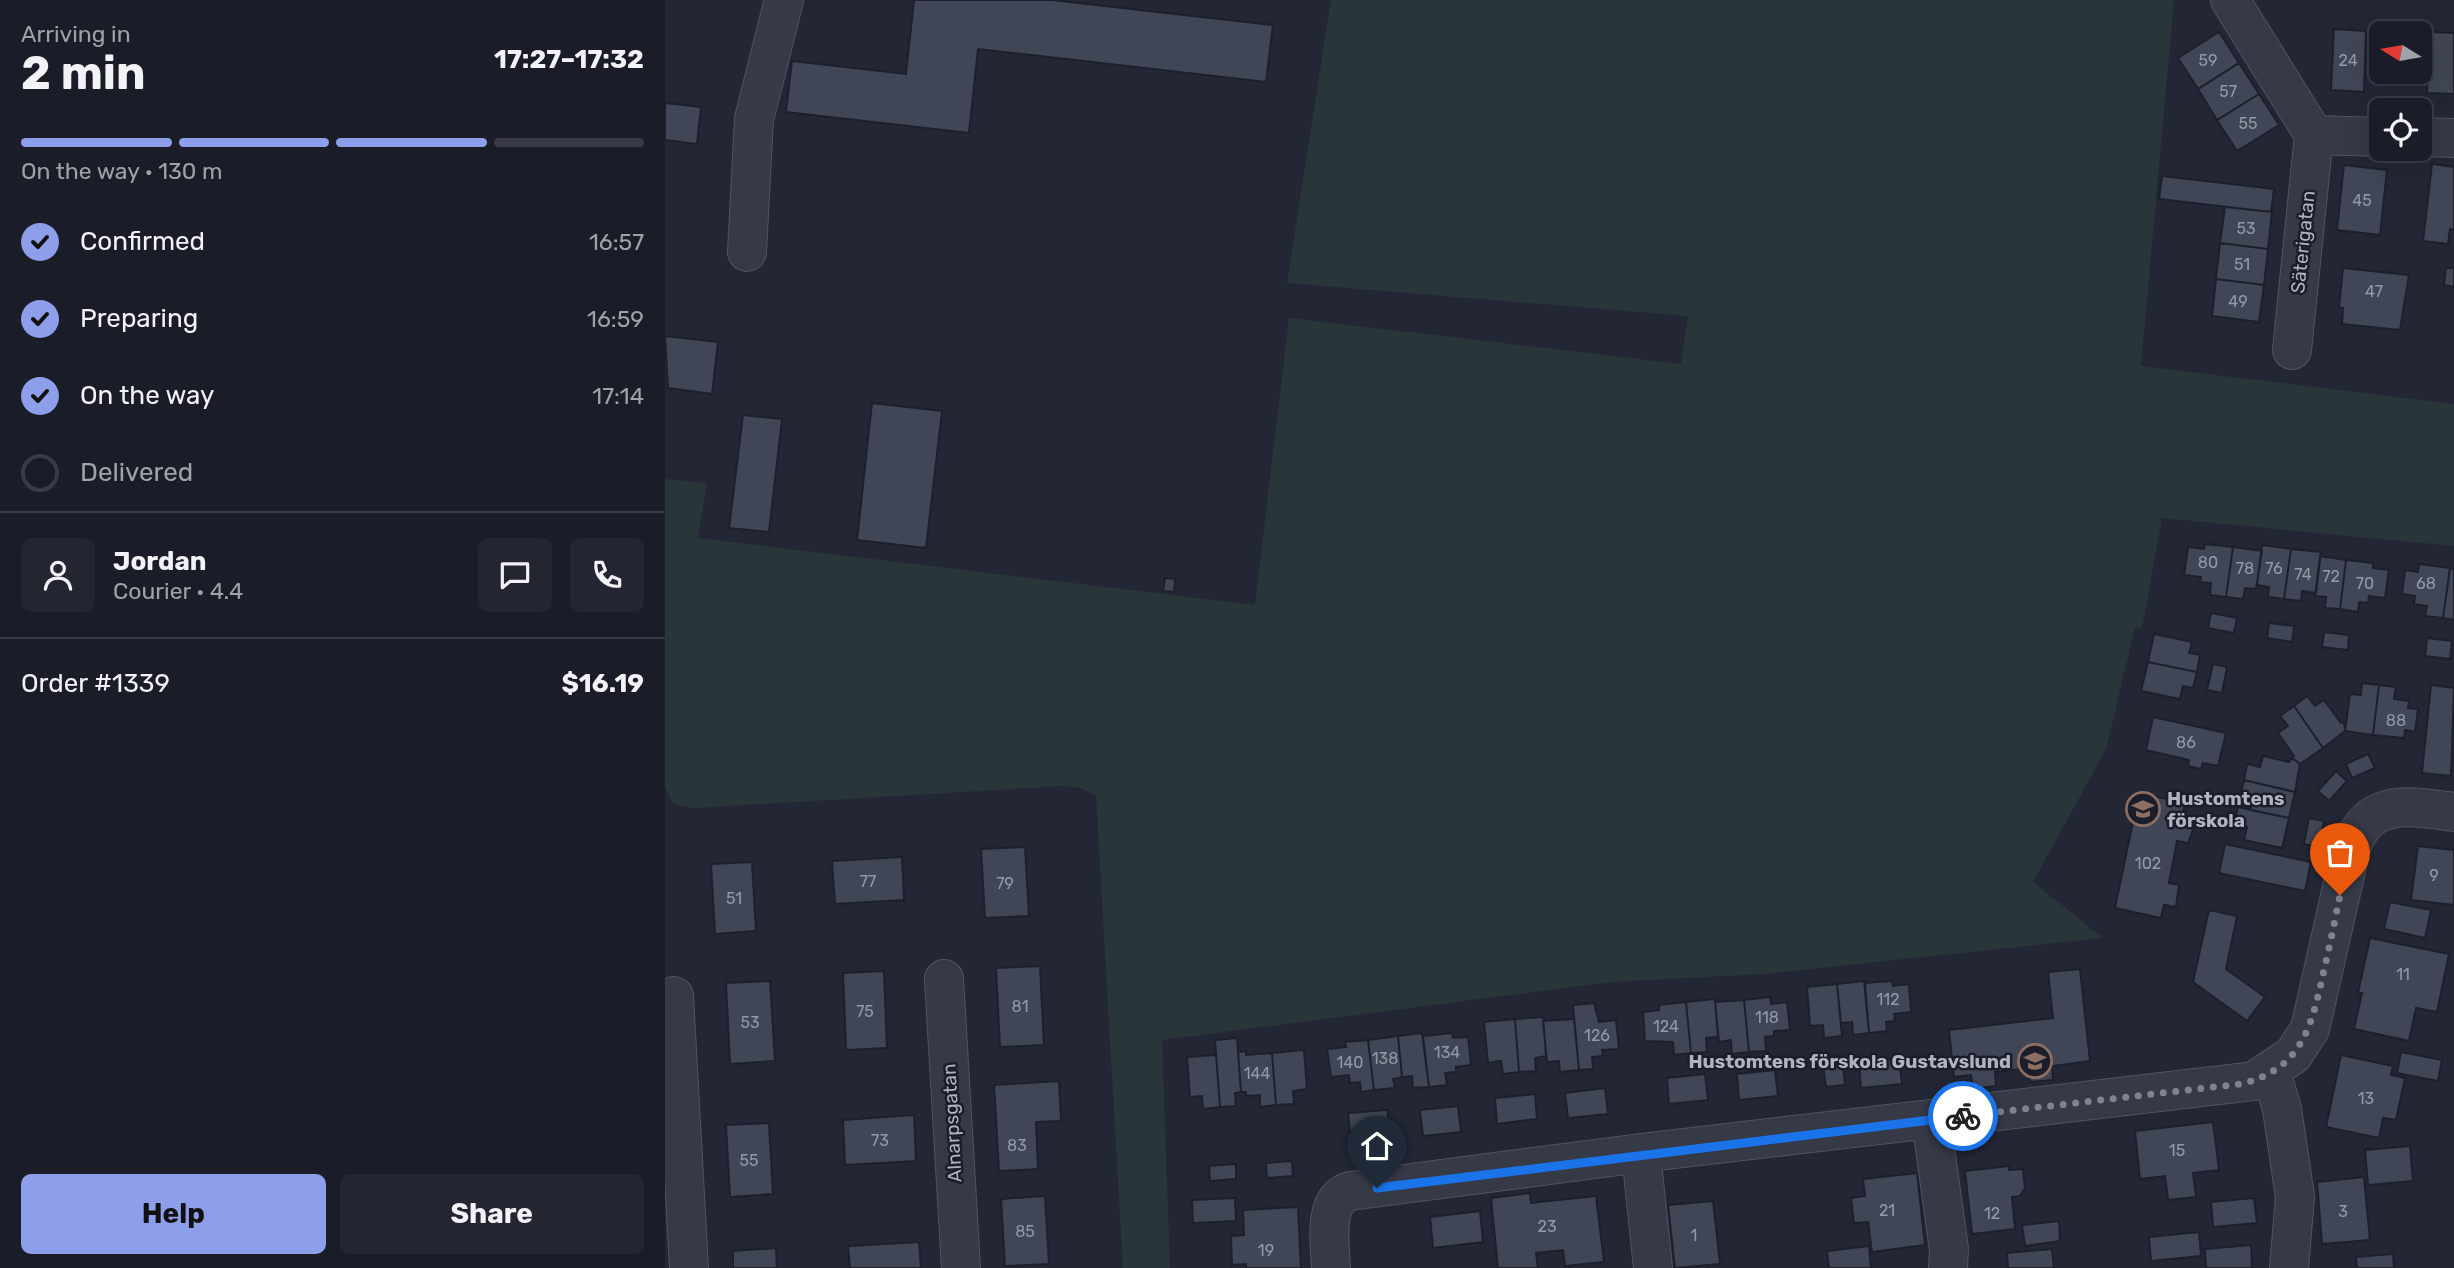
<!DOCTYPE html>
<meta charset="utf-8">
<style>
body{margin:0;font-family:Rubik,sans-serif;background:#232630;color:#f1f3f6;height:100vh;display:flex;flex-direction:column;font-size:26px;white-space:nowrap}
*{box-sizing:border-box;margin:0}
p{font-size:23px;color:#9fa2a8}
.icon{flex:none;width:38px;height:38px;fill:none;stroke:currentColor;stroke-width:2;stroke-linecap:round;stroke-linejoin:round}
.map{position:relative;flex:1;overflow:hidden}
.details{display:flex;flex-direction:column;background:#1a1d28;width:665px}
.details>*{flex:none}
.needle{width:46px;rotate:281deg}
.controls{position:absolute;left:1704px;top:21px;display:grid;gap:14px}
.controls a{display:grid;place-items:center;width:63px;height:63px;border-radius:10px;background:#1a1d28;box-shadow:0 7px 28px #0002,0 0 0 2px #383b45;font-size:35px}
.pin{position:absolute;display:grid;place-items:center;width:60px;height:60px;color:#fff;margin:-72px -30px;border-radius:50% 50% 50% 0;rotate:-45deg;box-shadow:0 0 7px #0007}
.pin .icon{rotate:45deg}
.courier{position:absolute;display:grid;place-items:center;width:70px;height:70px;margin:-35px;border:5px solid #1a73e8;border-radius:50%;background:#fff;color:#222;box-shadow:0 2px 9px #0007}
.headline em{font-style:normal;font-weight:700}
.headline div{display:flex;flex-direction:column-reverse}
.headline{display:flex;align-items:center;justify-content:space-between;height:119px;padding:0 21px}
h1{font-size:46px;font-weight:700;line-height:52px}
.bar{display:grid;grid-template-columns:repeat(4,1fr);gap:10px 7px;align-content:center;height:84px;padding:0 21px}
.bar i{height:9px;border-radius:5px;background:#383b45}
.bar .selected{background:#8d9eea}
.bar p{grid-column:span 4}
.line{display:flex;align-items:center;gap:18px;padding:0 21px;border-top:2px solid #383b45}
.line div{flex:1}
.round{display:grid;place-items:center;flex:none;width:74px;height:74px;border-radius:10px;background:#232630}
ol{padding:0 21px;list-style:none}
li{display:flex;align-items:center;gap:21px;height:77px}
li p{margin-inline-start:auto}
li .icon{padding:7px;border-radius:50%;background:#8d9eea;color:#111;stroke-width:4}
li:last-child{color:#9fa2a8}
li i{width:38px;height:38px;border:4px solid #383b45;border-radius:50%}
.cta{display:flex;gap:14px;margin-top:auto;padding:14px 21px}
.cta a{flex:1;height:80px;border-radius:10px;background:#8d9eea;color:#111;font-size:28px;font-weight:700;line-height:80px;text-align:center}
.cta a+a{background:#232630;color:#f1f3f6}
main{display:flex;flex:1;min-height:0}
.map>svg:first-child{display:block}
</style>
<main>
<section class="details">
<div class="headline"><div><h1>2 min</h1><p>Arriving in</p></div><em>17:27–17:32</em></div>
<div class="bar"><i class="selected"></i><i class="selected"></i><i class="selected"></i><i></i><p>On the way · 130 m</p></div>
<ol>
<li><svg class="icon" aria-label="check" viewBox="0 0 24 24"><path d="M5 12l5 5 9-10"/></svg>Confirmed<p>16:57</p></li>
<li><svg class="icon" aria-label="check" viewBox="0 0 24 24"><path d="M5 12l5 5 9-10"/></svg>Preparing<p>16:59</p></li>
<li><svg class="icon" aria-label="check" viewBox="0 0 24 24"><path d="M5 12l5 5 9-10"/></svg>On the way<p>17:14</p></li>
<li><i></i>Delivered</li>
</ol>
<div class="line" style="height:126px"><a class="round"><svg class="icon" aria-label="person" viewBox="0 0 24 24"><circle cx="12" cy="8" r="4"/><path d="M4 21q1-7 8-7t8 7"/></svg></a><div><b>Jordan</b><p>Courier · 4.4</p></div><a class="round"><svg class="icon" aria-label="chat" viewBox="0 0 24 24"><path d="M4 5h16v11H9l-5 4z"/></svg></a><a class="round"><svg class="icon" aria-label="phone" viewBox="0 0 24 24"><path d="M5 4h4l2 5-3 2q2 4 5 5l2-3 5 2v4C11 20 4 13 5 4z"/></svg></a></div>
<div class="line" style="height:91px"><div>Order #1339</div><b>$16.19</b></div>
<div class="cta"><a>Help</a><a>Share</a></div>
</section>
<div class="map">
<svg width="1789" height="1268" viewBox="0 0 1789 1268">
<rect width="100%" height="100%" fill="#232735"/>
<path fill="#28363a" d="M666,0H1509L1476,366L1789,404V546L1497,518L1477,628L1470,627L1441,749L1368,882L1438,938L1099,974L947,982L497,1040L505,1268H458L431,796L417,788L398,786L28,808L8,804L0,787V479L42,483L33,538L590,605L624,318L1016,364L1023,316L622,283Z"/>
<path fill="#414656" stroke="#1d202c" stroke-width="2" d="M249,0H387L608,25L601,82L313,49L304,133L121,112L127,61L241,74Z
M1669,29L1701,31L1699,92L1666,90Z
M1554,32L1574,63L1533,89L1513,58Z
M1765,32L1789,33V94L1762,93Z
M1574,63L1594,94L1552,120L1533,89Z
M1594,94L1614,125L1572,151L1552,120Z
M0,103L36,107L32,144L0,140Z
M1767,164L1789,167V230L1785,229L1783,244L1758,241Z
M1679,165L1722,170L1715,235L1672,230Z
M1497,176L1609,189L1606,212L1494,199Z
M1560,207L1607,212L1603,249L1555,243Z
M1555,243L1603,249L1599,285L1551,279Z
M1678,268L1744,275L1735,330L1677,324L1678,308L1674,307Z
M1781,268H1789V287L1779,285Z
M1551,279L1599,285L1594,322L1547,316Z
M0,336L53,342L47,394L3,388Z
M207,403L277,411L261,548L192,540Z
M78,415L117,419L104,532L64,528Z
M1540,544L1568,547L1561,597L1545,595L1546,583L1535,582L1536,577L1519,575L1523,547L1539,549Z
M1597,545L1626,549L1619,599L1603,597L1604,587L1592,585Z
M1568,547L1597,551L1591,589L1580,588L1578,599L1561,597Z
M1626,549L1656,552L1651,593L1637,591L1636,601L1619,599Z
M1655,556L1681,560L1675,609L1660,608L1661,597L1650,596Z
M1681,560L1708,563V568L1724,570L1720,598L1704,596L1703,603L1694,602L1693,612L1675,609Z
M1754,564L1785,568L1778,618L1760,616L1762,606L1749,604L1750,596L1737,594L1740,570L1753,572Z
M1785,568L1789,569V620L1778,618Z
M500,578L510,579L509,592L498,591Z
M1546,613L1572,618L1569,633L1543,628Z
M1604,623L1629,626L1627,642L1602,638Z
M1659,632L1684,635L1683,650L1657,647Z
M1489,634L1527,642L1524,653L1535,655L1532,672L1483,662Z
M1762,638L1787,641L1785,659L1760,656Z
M1483,662L1532,672L1528,688L1518,686L1515,699L1476,691Z
M1548,664L1562,667L1557,693L1542,690Z
M1697,683L1714,685L1708,735L1680,731L1685,694L1696,695Z
M1714,685L1731,687L1729,699L1744,701L1743,708L1753,709L1750,732L1740,730L1739,738L1708,735Z
M1766,685L1789,688L1786,776L1757,773Z
M1642,696L1650,706L1659,700L1676,723L1679,722L1680,731L1658,748L1629,706Z
M1629,706L1658,748L1635,764L1627,758L1629,756L1613,733L1623,726L1615,716Z
M1488,717L1561,733L1553,766L1538,763L1536,769L1523,766L1524,760L1481,750Z
M1703,754L1710,768L1687,778L1681,764Z
M1598,756L1624,762L1627,758L1635,764L1630,792L1579,780L1582,764L1595,767Z
M1671,771L1682,781L1664,801L1653,791Z
M1579,780L1630,792L1624,818L1585,810L1588,800L1575,797Z
M1474,793L1520,803L1517,819L1531,822L1523,843L1512,841L1504,883L1514,885L1511,907L1499,905L1496,918L1450,908Z
M1573,807L1624,818L1617,848L1579,840L1582,827L1569,824Z
M1644,818L1659,821L1653,847L1639,844Z
M1560,844L1646,862L1640,891L1554,873Z
M1753,846L1789,850V905L1746,900Z
M360,847L364,916L320,918L316,849Z
M237,857L239,900L170,904L167,861Z
M87,862L91,931L50,934L46,864Z
M1725,902L1766,910L1760,938L1719,929Z
M1544,910L1572,916L1561,969L1600,997L1582,1021L1528,982Z
M1705,938L1784,954L1772,1012L1751,1008L1744,1041L1689,1029L1697,993H1693Z
M375,966L379,1045L335,1047L331,968Z
M1415,969L1425,1061L1387,1066L1388,1080L1365,1082L1364,1068L1330,1072L1331,1086L1308,1089L1306,1075L1289,1077L1284,1030L1388,1018L1383,972Z
M219,971L222,1048L181,1050L178,973Z
M105,981L110,1061L65,1064L61,983Z
M1199,981L1204,1033L1188,1035L1187,1022L1176,1023L1172,984Z
M1227,981L1228,986L1244,984L1246,1012L1229,1014L1230,1021L1221,1022L1222,1031L1204,1033L1200,983Z
M1172,984L1177,1036L1159,1038L1158,1025L1145,1026L1142,987Z
M1105,997L1106,1004L1122,1002L1125,1030L1109,1031V1036L1100,1037L1101,1051L1084,1052L1079,1000Z
M1050,999L1053,1037L1041,1038L1042,1052L1026,1053L1021,1002Z
M1079,1000L1084,1052L1067,1054L1066,1040L1054,1042L1050,1002Z
M1021,1002L1026,1053L1009,1055L1008,1042L980,1041L978,1012L994,1010V1005Z
M929,1003L934,1022L951,1020L954,1049L937,1050L938,1056L927,1057L928,1069L914,1070L908,1005Z
M878,1017L881,1056L870,1058L871,1071L854,1072L850,1019Z
M850,1019L854,1072L838,1074L836,1061L823,1063L819,1022Z
M909,1019L914,1070L895,1072L894,1061L882,1062L878,1021Z
M757,1033L764,1087L748,1088L747,1076L737,1077L733,1036Z
M787,1033L788,1038L803,1037L806,1065L791,1067V1072L780,1073L782,1085L764,1087L758,1036Z
M733,1036L737,1077L728,1079L730,1088L709,1090L703,1040Z
M572,1038L576,1092L570,1093L571,1106L555,1107L550,1040Z
M703,1040L709,1090L696,1092L695,1082L685,1083L684,1075L666,1077L662,1049L681,1047L680,1042Z
M639,1050L642,1089L628,1091L629,1104L611,1105L607,1053Z
M581,1051V1055L607,1053L611,1105L595,1107V1095L581,1096V1092H576L573,1052Z
M1736,1052L1777,1060L1773,1081L1732,1073Z
M551,1055L555,1107L538,1109L537,1096L525,1097L522,1057Z
M1676,1055L1728,1066L1726,1075L1740,1078L1731,1120L1718,1118L1714,1138L1661,1127Z
M1177,1056L1180,1085L1161,1087L1157,1058Z
M1234,1058L1237,1084L1196,1088L1194,1062Z
M1110,1070L1113,1096L1074,1100L1072,1074Z
M1040,1074L1043,1100L1004,1104L1002,1078Z
M394,1081L396,1121L371,1122L373,1169L334,1171L329,1085Z
M940,1088L943,1114L903,1118L900,1093Z
M870,1094L872,1119L832,1124L830,1098Z
M793,1106L796,1132L758,1136L755,1110Z
M722,1110L725,1136L686,1140L683,1113Z
M249,1115L251,1161L180,1165L178,1120Z
M1548,1122L1554,1170L1528,1173L1531,1197L1503,1200L1500,1176L1475,1179L1470,1131Z
M104,1123L108,1194L65,1197L61,1125Z
M1745,1146L1748,1181L1703,1185L1700,1150Z
M627,1161L628,1176L602,1178L601,1163Z
M571,1164V1179L545,1181L544,1166Z
M1344,1166V1170L1358,1169L1360,1188L1355,1196L1347,1197L1350,1229L1307,1234L1300,1171Z
M1252,1173L1260,1245L1207,1252L1203,1222L1189,1223L1186,1198L1200,1196L1198,1179Z
M1699,1177L1705,1240L1657,1244L1652,1182Z
M865,1193L866,1203L931,1196L939,1262L900,1266L898,1250L871,1253L873,1268H833L826,1198Z
M380,1196L384,1264L340,1266L336,1199Z
M570,1198L571,1221L528,1223L527,1200Z
M1589,1198L1592,1223L1548,1227L1546,1202Z
M1048,1201L1055,1264L1010,1268L1003,1205Z
M633,1207L636,1268H581V1264L567,1265L566,1236L579,1235L578,1210Z
M815,1211L818,1242L768,1248L765,1217Z
M1394,1221L1395,1241L1360,1246L1357,1225Z
M1534,1232L1536,1256L1486,1261L1484,1237Z
M254,1242L256,1268H185L183,1246Z
M1586,1245L1587,1268H1541L1540,1249Z
M1204,1246L1206,1268H1164L1162,1251Z
M111,1248L112,1268H68V1251Z
M1387,1249L1389,1268H1343L1342,1253Z
M1728,1254L1729,1268H1692L1691,1257Z"/>
<g fill="none" stroke-linecap="round" stroke-linejoin="round">
<g stroke="#505460" stroke-width="40">
<path id="minor" d="M1565,0L1649,135L1627,350
M1649,135L1717,137
M1755,137L1789,138
M82,252L89,119L119,0
M279,979L296,1268
M9,996L24,1268
M1606,1072L1617,1109L1630,1197L1624,1268
M1266,1120L1284,1249L1283,1268
M976,1153L988,1268
M666,1268C665,1245 657,1200 685,1191L976,1153L1589,1081L1628,1055L1645,1029L1686,848C1704,797 1744,806 1789,812"/>
</g>
<use href="#minor" stroke="#363946" stroke-width="38"/>
</g>
<g fill="none" stroke-linecap="round" stroke-linejoin="round">
<path stroke="#7f8391" stroke-width="7" stroke-dasharray="0 12.6" d="M1298,1116L1575,1084C1638,1070 1647,1024 1659,970C1665,945 1670,920 1675,895"/>
<path stroke="#1a73e8" stroke-width="9" d="M712,1188L1298,1116"/>
</g>
<defs>
<g id="school-ring" transform="scale(1.75)"><circle r="9.5" fill="#1b1e2a" stroke="#8d6e63" stroke-width="1.5"/><path d="M0-5L7-2L0 1L-7-2ZM-4 1L0 2.5L4 1V4Q0 6-4 4Z" fill="#8d6e63"/></g>
</defs>
<g fill-rule="evenodd">
<use href="#school-ring" x="1478" y="809"/>
<use href="#school-ring" x="1370" y="1061"/>
</g>
<g text-anchor="middle" dominant-baseline="central" stroke-width="5" stroke-linejoin="round" paint-order="stroke">
<g font-size="16" fill="#9498a7">
<text x="1543" y="60">59</text>
<text x="1683" y="60">24</text>
<text x="1563" y="91">57</text>
<text x="1583" y="123">55</text>
<text x="1697" y="200">45</text>
<text x="1581" y="228">53</text>
<text x="1577" y="264">51</text>
<text x="1709" y="291">47</text>
<text x="1573" y="301">49</text>
<text x="1543" y="562">80</text>
<text x="1580" y="568">78</text>
<text x="1609" y="568">76</text>
<text x="1638" y="574">74</text>
<text x="1666" y="576">72</text>
<text x="1700" y="583">70</text>
<text x="1761" y="583">68</text>
<text x="1731" y="720">88</text>
<text x="1521" y="742">86</text>
<text x="1483" y="863">102</text>
<text x="1769" y="875">9</text>
<text x="203" y="881">77</text>
<text x="340" y="883">79</text>
<text x="69" y="898">51</text>
<text x="1738" y="974">11</text>
<text x="1223" y="999">112</text>
<text x="355" y="1006">81</text>
<text x="200" y="1011">75</text>
<text x="1102" y="1017">118</text>
<text x="85" y="1022">53</text>
<text x="1001" y="1026">124</text>
<text x="932" y="1035">126</text>
<text x="782" y="1052">134</text>
<text x="720" y="1058">138</text>
<text x="685" y="1062">140</text>
<text x="592" y="1073">144</text>
<text x="1701" y="1098">13</text>
<text x="215" y="1140">73</text>
<text x="352" y="1145">83</text>
<text x="1512" y="1150">15</text>
<text x="84" y="1160">55</text>
<text x="1222" y="1210">21</text>
<text x="1678" y="1211">3</text>
<text x="1327" y="1213">12</text>
<text x="882" y="1226">23</text>
<text x="360" y="1231">85</text>
<text x="1029" y="1235">1</text>
<text x="601" y="1250">19</text>
</g>
<g font-size="19" fill="#b0b4c2" stroke="#1b1e2a">
<text transform="translate(1638 242) rotate(-84)">Säterigatan</text>
<text transform="translate(287 1123) rotate(-93)">Alnarpsgatan</text>
</g>
<g font-size="19" font-weight="bold" fill="#b0b4c2" stroke="#1b1e2a" text-anchor="start">
<text x="1502" y="798">Hustomtens<tspan x="1502" dy="22">förskola</tspan></text>
<text x="1346" y="1061" text-anchor="end">Hustomtens förskola Gustavslund</text>
</g>
</g>
</svg>
<div class="controls">
<a><svg class="needle" viewBox="-14 -14 28 28"><path d="M0-13l5 13h-10z" fill="#e53935"/><path d="M0 13l5-13h-10z" fill="#9fa2a8"/></svg></a>
<a><svg class="icon" aria-label="locate" viewBox="0 0 24 24"><circle cx="12" cy="12" r="6"/><path d="M12 2v4M12 18v4M2 12h4M18 12h4"/></svg></a>
</div>
<div class="pin" style="left:1675px;top:895px;background:#ea580c"><svg class="icon" aria-label="bag" viewBox="0 0 24 24"><path d="M5 8h14l-1 12H6zM9 8a3 3 0 0 1 6 0"/></svg></div>
<div class="pin" style="left:712px;top:1188px;background:#1f2937"><svg class="icon" aria-label="home" viewBox="0 0 24 24"><path d="M3 11l9-7 9 7M6 9v11h12V9"/></svg></div>
<div class="courier" style="left:1298px;top:1116px"><svg class="icon" aria-label="bike" viewBox="0 0 24 24"><circle cx="6" cy="16" r="4"/><circle cx="18" cy="16" r="4"/><path d="M6 16l4-8h5l3 8M10 8l3 8H6M13 5h3"/></svg></div>
</div>
</main>
